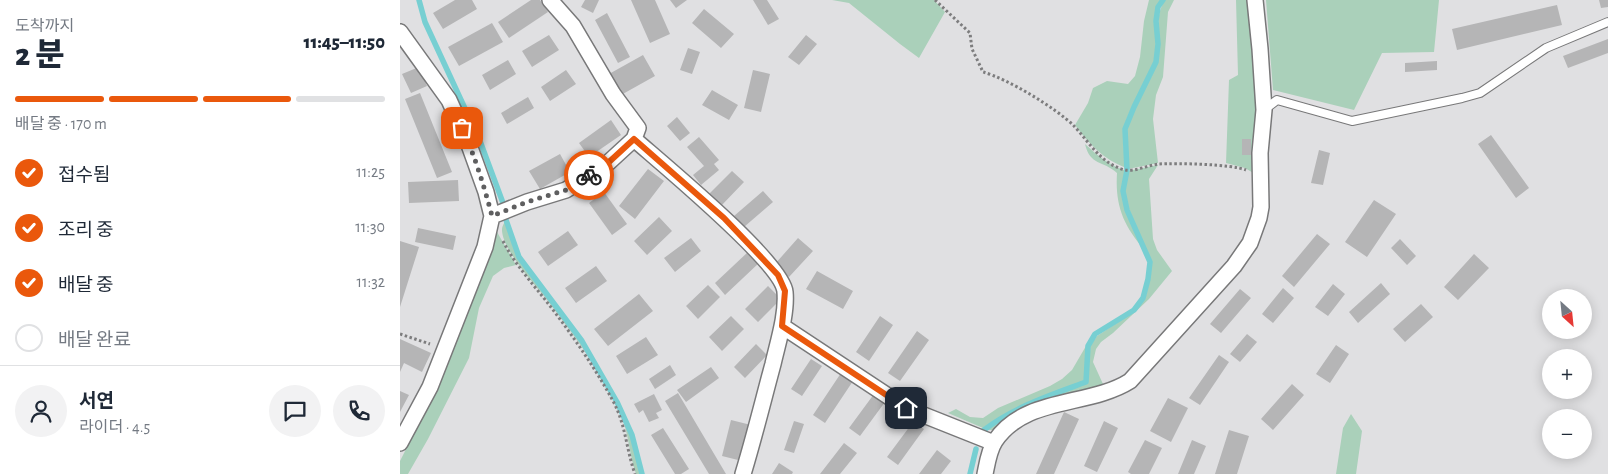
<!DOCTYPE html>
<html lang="ko">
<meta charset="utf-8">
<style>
body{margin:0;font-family:"Alegreya Sans","Noto Sans KR",sans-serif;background:#f2f2f3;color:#1f2937;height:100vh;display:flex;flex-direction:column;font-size:19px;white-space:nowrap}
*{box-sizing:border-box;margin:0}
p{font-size:16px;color:#747a83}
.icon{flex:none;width:28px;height:28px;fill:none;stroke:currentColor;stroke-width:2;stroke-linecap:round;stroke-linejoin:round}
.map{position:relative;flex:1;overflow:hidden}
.side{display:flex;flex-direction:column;background:#fff;width:400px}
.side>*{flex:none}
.needle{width:32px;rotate:153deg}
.controls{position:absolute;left:1142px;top:289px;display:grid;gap:10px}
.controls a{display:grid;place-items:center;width:50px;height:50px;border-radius:50%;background:#fff;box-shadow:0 2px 12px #0003;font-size:25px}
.pin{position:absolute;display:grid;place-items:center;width:42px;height:42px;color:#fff;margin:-21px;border-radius:10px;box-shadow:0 2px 8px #0006}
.courier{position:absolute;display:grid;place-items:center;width:50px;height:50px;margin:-25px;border:4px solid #ea580c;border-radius:50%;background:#fff;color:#222;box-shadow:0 1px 6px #0007}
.overview em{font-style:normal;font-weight:800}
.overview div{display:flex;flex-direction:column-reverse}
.overview{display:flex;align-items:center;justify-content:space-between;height:85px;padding:0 15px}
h1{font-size:32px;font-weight:800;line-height:38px}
.bar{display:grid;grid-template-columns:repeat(4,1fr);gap:8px 5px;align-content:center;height:60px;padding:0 15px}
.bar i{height:6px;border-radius:4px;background:#e0e1e3}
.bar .selected{background:#ea580c}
.bar p{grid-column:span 4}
.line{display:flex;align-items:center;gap:12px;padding:0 15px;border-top:1px solid #e0e1e3}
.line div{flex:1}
.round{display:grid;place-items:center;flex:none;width:52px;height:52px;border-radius:26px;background:#f2f2f3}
ol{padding:0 15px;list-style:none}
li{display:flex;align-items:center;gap:15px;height:55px}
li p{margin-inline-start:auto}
li .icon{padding:5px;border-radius:50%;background:#ea580c;color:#fff;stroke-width:4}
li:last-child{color:#747a83}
li i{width:28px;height:28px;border:2px solid #e0e1e3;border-radius:50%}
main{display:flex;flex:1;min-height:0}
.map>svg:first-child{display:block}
</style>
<main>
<section class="side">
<div class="overview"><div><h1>2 분</h1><p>도착까지</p></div><em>11:45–11:50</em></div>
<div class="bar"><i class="selected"></i><i class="selected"></i><i class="selected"></i><i></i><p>배달 중 · 170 m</p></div>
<ol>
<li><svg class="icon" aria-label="check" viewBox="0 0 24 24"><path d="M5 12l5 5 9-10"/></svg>접수됨<p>11:25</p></li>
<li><svg class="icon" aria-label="check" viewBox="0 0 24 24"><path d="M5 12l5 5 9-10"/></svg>조리 중<p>11:30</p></li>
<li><svg class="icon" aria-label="check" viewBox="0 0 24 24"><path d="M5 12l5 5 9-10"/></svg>배달 중<p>11:32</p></li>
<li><i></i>배달 완료</li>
</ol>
<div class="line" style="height:90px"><a class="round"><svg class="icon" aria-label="person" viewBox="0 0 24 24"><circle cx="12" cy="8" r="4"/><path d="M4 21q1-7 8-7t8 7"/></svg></a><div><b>서연</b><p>라이더 · 4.5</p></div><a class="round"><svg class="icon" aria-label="chat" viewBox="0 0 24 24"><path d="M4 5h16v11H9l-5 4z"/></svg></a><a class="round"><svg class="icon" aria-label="phone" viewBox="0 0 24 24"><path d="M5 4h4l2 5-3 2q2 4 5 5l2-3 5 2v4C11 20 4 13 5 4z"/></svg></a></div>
</section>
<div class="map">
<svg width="1208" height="474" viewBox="0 0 1208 474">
<rect width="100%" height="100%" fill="#e0e0e2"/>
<path fill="#aad0ba" d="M432,0H534L545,12L519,58L500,44L449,3Z
M749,0H761C749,17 759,40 755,60C750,83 727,107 724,130C722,142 725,156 726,168C703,159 689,144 675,125L688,103L693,88L707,81L728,84L735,76L740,57L744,21Z
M765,0H774L768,12L763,77L756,95L753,119L758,163L728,169C727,156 725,143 726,130C729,107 753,83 757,60C761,40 753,18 765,0Z
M836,0H848L859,89L856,112L855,174L845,168L826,163L829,80L838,75Z
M866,0H1039L1034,52L982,53L954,110L873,90Z
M685,144C698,156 709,165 726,171L721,191L726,210L744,249C723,225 715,205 717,173C703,160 690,166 685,144Z
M758,165L749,179L753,239L757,250L772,271L749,299L713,333L701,342L696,349L693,362L703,384L596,430H585C616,408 652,396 687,383L689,347L697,336L735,311L745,299L750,279L751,261L729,209L724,191L728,171Z
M105,221L117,258L181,342L217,402L230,435L240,474H236C229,454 229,434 221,415C204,373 171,332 144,296C132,282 101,247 102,229C102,226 104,224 105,221Z
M97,232L116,265L104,268L93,276L79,308L69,358L28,439L8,474H0V461L38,386L90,242Z
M686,346L685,381C650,394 613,406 583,428L548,413L556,409L570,417L583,418L598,408L650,386L662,379L672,370Z
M951,414L962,431L956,474H936L943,428Z"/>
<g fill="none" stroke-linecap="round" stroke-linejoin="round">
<path stroke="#77cfd2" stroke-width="5.5" d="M19,0L25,22L80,141L103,203
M105,217L119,257L182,341L217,402L232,435L242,474
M584,430C614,407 651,395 686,382L688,346L695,334L734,310L743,298L748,279L750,262L727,210L723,191L727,170L725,129L734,107L756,62L758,44L756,21L758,7L763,0
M570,474L576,449"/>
</g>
<path fill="#b5b5b6" d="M55,0H72L77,9L43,29L33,13Z
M131,0H140L148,12L109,38L98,22Z
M185,0H199L193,13L181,7Z
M231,0H255L270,34L250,43Z
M270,0H287L276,8Z
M353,0H367L379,19L368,25Z
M1199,0H1208V7L1201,8Z
M1157,5L1162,25L1057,50L1052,29Z
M304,9L334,34L321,48L292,23Z
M207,13L230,57L218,63L195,20Z
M92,23L103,42L59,66L48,47Z
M149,35L159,50L132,67L122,51Z
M406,35L417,44L399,65L388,57Z
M1208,39V53L1168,68L1163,56Z
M288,48L300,52L292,74L280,70Z
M243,55L255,76L221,95L209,74Z
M108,60L116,74L90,90L82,75Z
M1037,61V70L1005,72V63Z
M19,67L27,86L11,93L2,74Z
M166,70L176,84L150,101L141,87Z
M353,70L370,74L361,112L344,108Z
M312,90L338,105L329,120L302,105Z
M20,93L52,172L37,178L5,99Z
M128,97L134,108L107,124L101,113Z
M277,117L290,133L280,141L267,126Z
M211,120L221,135L189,157L179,143Z
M1091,135L1129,188L1116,198L1078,144Z
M299,137L319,160L314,164L319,170L301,185L293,175L304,166L287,147Z
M842,139H851V155H842Z
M919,150L930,153L923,185L911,183Z
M160,154L170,172L140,189L129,171Z
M248,169L264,181L235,219L219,206Z
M332,171L344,182L321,206L309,194Z
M58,180L59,201L9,203L8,182Z
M363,191L373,202L344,227L334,216Z
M204,192L227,224L212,235L189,203Z
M974,200L996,214L967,257L945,242Z
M259,217L272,231L247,255L234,241Z
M18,228L56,236L53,250L15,242Z
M168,231L178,245L148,266L138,252Z
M917,234L930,244L894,287L882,276Z
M291,238L301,251L275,272L264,258Z
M398,238L413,251L389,277L375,264Z
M1000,239L1016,256L1007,265L991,248Z
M0,241L19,247L0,307Z
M349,251L360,262L325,295L315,283Z
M1074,254L1089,268L1058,300L1044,287Z
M196,266L207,281L176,303L165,288Z
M417,271L453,291L443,309L406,289Z
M981,283L990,294L958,323L949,312Z
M933,284L945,294L928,316L915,307Z
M308,285L320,297L298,319L286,306Z
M368,286L381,299L358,322L345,309Z
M883,288L894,298L873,323L862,314Z
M840,289L851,298L821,333L810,324Z
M239,294L253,311L208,346L194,329Z
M1021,304L1033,317L1005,342L993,329Z
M331,316L344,329L322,351L309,337Z
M480,316L493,325L469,361L456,352Z
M517,331L529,340L500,381L488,373Z
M847,334L857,342L840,362L830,354Z
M246,337L258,355L227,374L216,356Z
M0,339L31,353L22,372L4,363L0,372Z
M356,344L367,355L345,378L334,367Z
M936,345L949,354L930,383L916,374Z
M819,355L829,362L800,405L789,398Z
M411,359L422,366L402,396L391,389Z
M270,365L276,375L255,389L249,379Z
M311,367L319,378L286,402L277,390Z
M441,373L453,381L425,423L413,415Z
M892,384L904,395L873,430L861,419Z
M0,391L9,395L0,412Z
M278,393L326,474H309L265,401Z
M254,394L262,410L256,413L259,418L249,422L243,410L239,413L234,404Z
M474,394L485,402L460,436L449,428Z
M768,398L788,408L771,442L750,431Z
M664,412L679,419L654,474H636Z
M331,420L351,425L342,461L322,456Z
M394,421L404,424L394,453L384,450Z
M704,421L718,428L697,472L684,466Z
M513,422L524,429L498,465L487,457Z
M263,428L289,469L281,474H275L251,435Z
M829,430L849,436L837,474H815Z
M745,440L762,448L749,474H731L728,472Z
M792,440L806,446L794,474H778Z
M444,443L457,453L440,474H420Z
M537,450L551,461L541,474H519Z
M379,463L393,472L392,474H372Z"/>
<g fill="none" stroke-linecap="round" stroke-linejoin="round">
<g stroke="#787879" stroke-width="10">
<path id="service" d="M864,110L877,100L952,121L1062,98L1080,93L1146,48L1208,22"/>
</g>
<g stroke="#787879" stroke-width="18">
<path id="minor" d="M0,32L49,100L68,142L86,192L92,216L85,247L30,387L0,443
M234,139C260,162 383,263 385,292C387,314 378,342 373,364C363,401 354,438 343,474
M92,216L127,202L166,190L209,162L234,139L238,128L213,94L173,26L150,0
M382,326L506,408L594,443
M585,474C587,464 589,450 595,441C625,396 689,407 730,381L834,266L850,243L859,218L861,207L860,153L864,110L860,49L855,0"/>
</g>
<path stroke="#7d7d7e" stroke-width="3" stroke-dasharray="2.5 2.5" stroke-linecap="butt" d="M535,0L570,33L572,49L583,72C608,79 656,108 674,126C690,143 701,164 725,170C735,172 748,165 759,164C777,163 831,164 846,170
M103,241C115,265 134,285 150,306C173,336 195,368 213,401C226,425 226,449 235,474
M0,334L30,344"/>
<use href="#service" stroke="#fff" stroke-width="8"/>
<use href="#minor" stroke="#fff" stroke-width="15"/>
</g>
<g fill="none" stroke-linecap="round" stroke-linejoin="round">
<path stroke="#5f5f60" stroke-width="5" stroke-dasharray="0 9" d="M62,128C75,156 84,186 92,216L127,202L166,190L189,175"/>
<path stroke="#ea580c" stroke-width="6" d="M189,175L209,162L234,139L324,218L378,275L385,291L382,326L506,408"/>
</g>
</svg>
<div class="controls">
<a><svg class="needle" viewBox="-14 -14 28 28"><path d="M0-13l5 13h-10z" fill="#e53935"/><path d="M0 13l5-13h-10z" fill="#747a83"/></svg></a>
<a>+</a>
<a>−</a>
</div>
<div class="pin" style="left:62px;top:128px;background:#ea580c"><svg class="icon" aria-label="bag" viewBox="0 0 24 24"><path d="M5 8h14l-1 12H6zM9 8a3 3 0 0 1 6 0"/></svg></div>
<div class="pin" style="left:506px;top:408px;background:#1f2937"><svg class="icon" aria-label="home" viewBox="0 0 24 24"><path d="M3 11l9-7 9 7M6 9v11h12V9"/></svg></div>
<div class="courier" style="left:189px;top:175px"><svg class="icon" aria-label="bike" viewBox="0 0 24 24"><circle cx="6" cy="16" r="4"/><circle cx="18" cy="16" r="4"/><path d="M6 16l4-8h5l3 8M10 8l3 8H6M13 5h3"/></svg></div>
</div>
</main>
